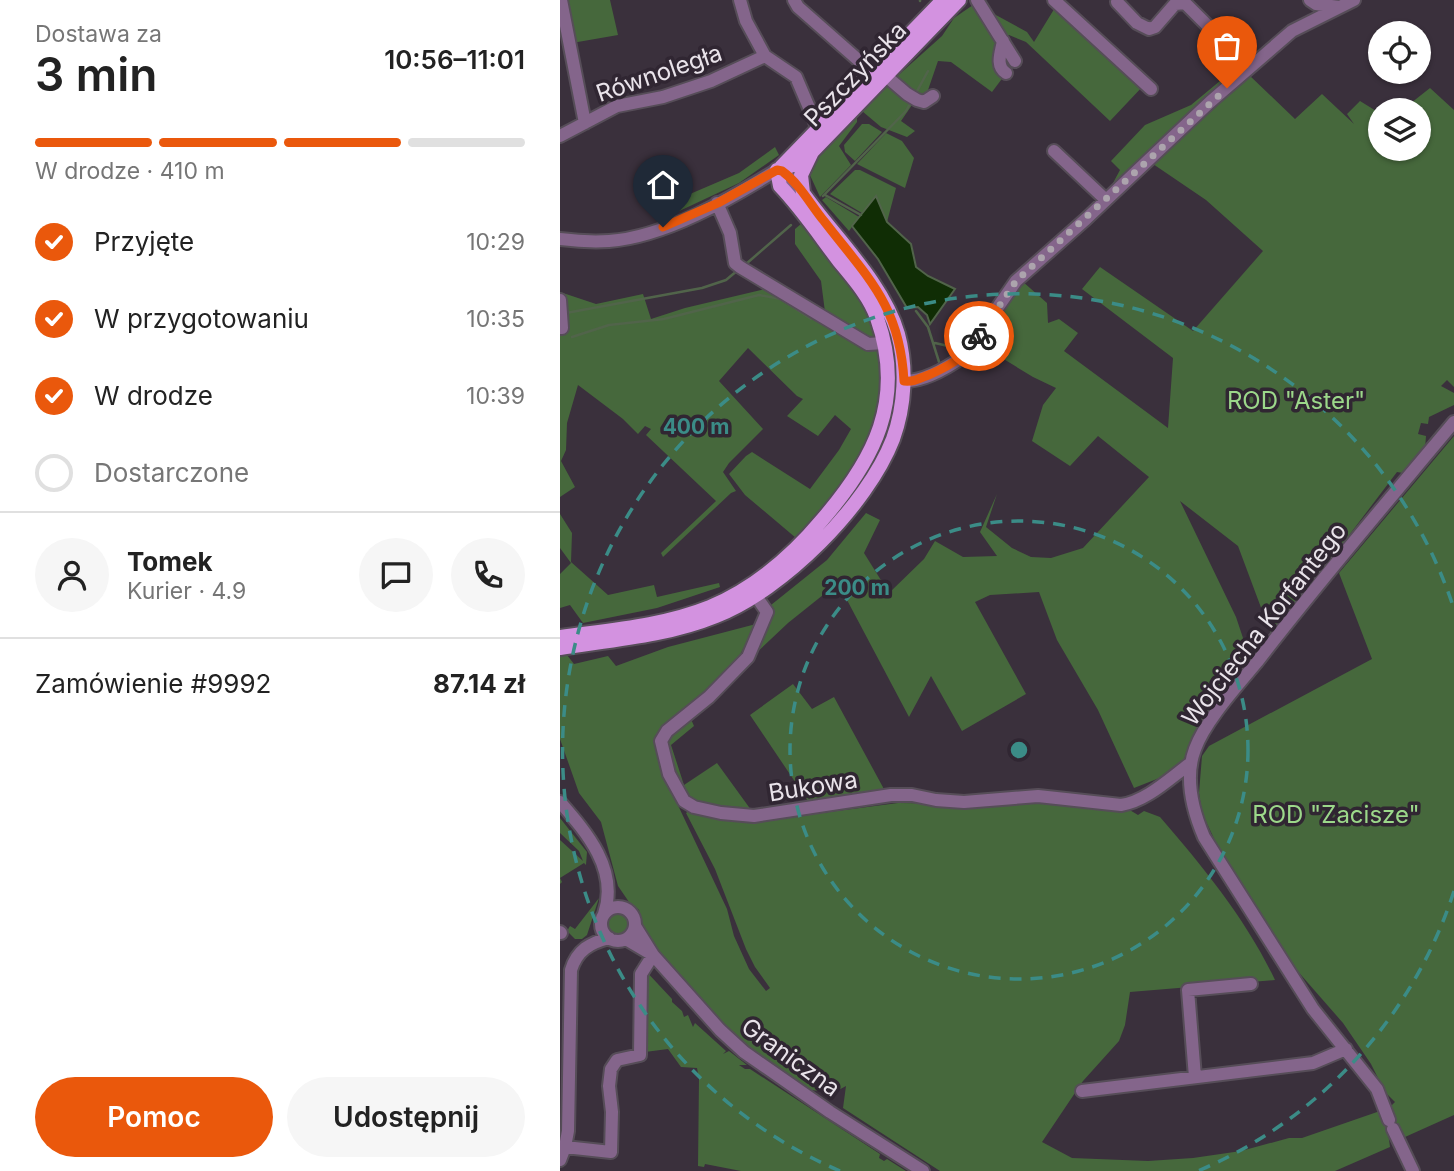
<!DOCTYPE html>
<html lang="pl">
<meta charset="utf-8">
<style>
body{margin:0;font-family:Inter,sans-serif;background:#f6f6f6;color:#222;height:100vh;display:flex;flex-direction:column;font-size:26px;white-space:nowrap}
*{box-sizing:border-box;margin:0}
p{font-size:23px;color:#767676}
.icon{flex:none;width:38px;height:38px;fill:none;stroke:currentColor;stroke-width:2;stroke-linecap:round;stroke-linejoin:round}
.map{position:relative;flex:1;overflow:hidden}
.sheet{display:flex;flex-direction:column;background:#fff;width:560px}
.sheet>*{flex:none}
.tools{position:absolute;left:808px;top:21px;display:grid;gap:14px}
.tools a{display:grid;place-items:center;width:63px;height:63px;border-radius:50%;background:#fff;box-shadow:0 2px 5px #0004;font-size:35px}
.pin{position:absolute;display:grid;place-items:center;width:60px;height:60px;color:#fff;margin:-72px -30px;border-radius:50% 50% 50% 0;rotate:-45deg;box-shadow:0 0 7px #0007}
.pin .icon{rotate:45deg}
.courier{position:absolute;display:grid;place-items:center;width:70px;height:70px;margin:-35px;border:5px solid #ea580c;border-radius:50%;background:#fff;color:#222;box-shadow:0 2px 9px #0007}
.overview em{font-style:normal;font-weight:600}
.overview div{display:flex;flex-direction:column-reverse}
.overview{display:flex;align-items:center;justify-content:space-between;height:119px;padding:0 35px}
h1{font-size:46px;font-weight:600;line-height:52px}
.bar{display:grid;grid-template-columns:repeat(4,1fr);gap:10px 7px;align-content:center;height:84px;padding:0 35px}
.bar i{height:9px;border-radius:5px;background:#e0e0e0}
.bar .on{background:#ea580c}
.bar p{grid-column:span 4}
.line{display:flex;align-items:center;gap:18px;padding:0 35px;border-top:2px solid #e0e0e0}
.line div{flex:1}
.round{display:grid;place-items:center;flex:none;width:74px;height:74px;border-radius:37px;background:#f6f6f6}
ol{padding:0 35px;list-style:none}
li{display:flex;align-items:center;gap:21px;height:77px}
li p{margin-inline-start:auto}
li .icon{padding:7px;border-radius:50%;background:#ea580c;color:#fff;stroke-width:4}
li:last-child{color:#767676}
li i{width:38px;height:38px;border:4px solid #e0e0e0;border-radius:50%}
.cta{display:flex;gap:14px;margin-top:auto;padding:14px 35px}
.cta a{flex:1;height:80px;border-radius:42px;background:#ea580c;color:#fff;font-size:28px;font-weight:600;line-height:80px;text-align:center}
.cta a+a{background:#f6f6f6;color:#222}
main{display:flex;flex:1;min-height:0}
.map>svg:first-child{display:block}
</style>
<main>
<section class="sheet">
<div class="overview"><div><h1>3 min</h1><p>Dostawa za</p></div><em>10:56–11:01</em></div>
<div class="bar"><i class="on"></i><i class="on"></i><i class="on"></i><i></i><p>W drodze · 410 m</p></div>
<ol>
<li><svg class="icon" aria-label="check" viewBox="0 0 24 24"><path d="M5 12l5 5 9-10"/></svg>Przyjęte<p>10:29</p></li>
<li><svg class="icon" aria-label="check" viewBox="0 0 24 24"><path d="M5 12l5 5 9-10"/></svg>W przygotowaniu<p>10:35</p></li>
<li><svg class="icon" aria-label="check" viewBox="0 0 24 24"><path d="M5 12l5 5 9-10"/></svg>W drodze<p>10:39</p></li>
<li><i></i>Dostarczone</li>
</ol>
<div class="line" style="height:126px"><a class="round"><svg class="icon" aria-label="person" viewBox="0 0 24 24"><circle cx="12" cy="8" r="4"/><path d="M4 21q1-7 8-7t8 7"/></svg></a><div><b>Tomek</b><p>Kurier · 4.9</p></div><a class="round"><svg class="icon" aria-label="chat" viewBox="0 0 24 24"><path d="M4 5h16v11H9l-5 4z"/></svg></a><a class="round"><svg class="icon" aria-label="phone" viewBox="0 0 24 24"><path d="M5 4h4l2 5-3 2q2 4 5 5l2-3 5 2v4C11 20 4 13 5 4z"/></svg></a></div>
<div class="line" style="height:91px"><div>Zamówienie #9992</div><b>87.14 zł</b></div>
<div class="cta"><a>Pomoc</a><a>Udostępnij</a></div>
</section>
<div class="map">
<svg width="894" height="1171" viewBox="0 0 894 1171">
<rect width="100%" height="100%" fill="#3a303c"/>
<path fill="#46683c" d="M5,0H50L58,35L12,43Z
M413,5L439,42L436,71L444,76L432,92L391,62L378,61L368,90L372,94L364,97L334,79L382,36L394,18Z
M496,6L584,85L550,121L466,42L449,35L445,38L423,8L467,32L474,42Z
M672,71V78L558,186L553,183L560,170L551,161L585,125L631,105Z
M688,74L735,119L762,94L794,124L787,114L800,101L821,114V149H859V110H833L851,103L870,88L894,110V387L887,380L881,386L894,393V405L869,417L868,424L861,423L858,434L866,436L865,449L843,473L837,472L712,637L678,546L620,501L676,617L688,653L630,744L623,762L607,775L574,788L538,710L497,640L479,592L430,595L415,602L466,694L402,731L371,676L349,717L278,583L228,623L193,656L211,605L267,560L306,513L320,520L304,553L329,593L364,559L375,541L403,557L437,556L420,532L437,494L426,527L452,548L471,557L491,558L523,548L589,477L538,436L510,466L472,441L483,405L496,388L473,377L432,352L414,356L462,281L487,303L488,323L499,319L518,333L504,351L608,428L613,358L522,289L540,267L633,331L703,251L646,200L593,164L690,76Z
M329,83L354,102L341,121L355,131L347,137L321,127L302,111Z
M297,116V122L279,146L291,165L260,197L249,173L258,154Z
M302,124H309L322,132L295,161L285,152L284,145Z
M326,133L342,141L354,158L345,188L297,164Z
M215,147L219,155L179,183L113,214L109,203L179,173Z
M295,170H300L336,188L327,222L316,197L302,213L270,194Z
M266,197L299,217L289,231L262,200Z
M241,224L299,298L319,339L323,384L316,434L279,492L236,538L185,495L169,474L186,456L192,452L250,489L279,450L291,429L275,415L258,436L227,416L243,399L237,396L188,348L159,381L203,429L169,463L163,472L176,491L171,493L103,557L101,553L156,501L86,435L91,429L85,426L78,434L63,419L18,385L7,423L6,450L1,461L15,487L0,497V292L36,304L83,294L91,319L125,308L201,290L217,282L265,312L261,281L235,244V229Z
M894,436V1115L845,1137L834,1119L831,1106L835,1102L825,1092L811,1064L783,1023L727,959L665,862L642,813L639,793L642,756L649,746L812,659L779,573Z
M0,514L12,533L11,562L48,595L94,585L97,597L159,583L160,587L97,608L23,623L10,605L0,608V574L11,563L0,548Z
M196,624L180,655L159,678L130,709L102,726L99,738L107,782L167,909L174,936L189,969L206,991L210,988L195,967L186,949L155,869L126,813L131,809L238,816L338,803L419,804L473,801L568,809L578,815L584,811L600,817C644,868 686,919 715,980L570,992L565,1025L559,1041L523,1081L482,1142L512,1158L588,1161L633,1158L681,1151L729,1138H742L820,1111L828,1132L830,1147L775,1171H380L283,1108L286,1086L275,1092L249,1090L187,1048L168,1032L81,933L79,910L69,902L58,886L41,822L19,793L0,739V656L7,655L14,664L48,656L56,666L108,647Z
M233,684L252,709L274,697L325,791L250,804L190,715Z
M130,717L134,726L111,745L124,785L157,763L194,814L129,800L106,754L108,733Z
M0,818L27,852L26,865L24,863L0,878L2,882L0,884V840L23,861L19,851L0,833Z
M39,898L27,935L22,939H15L7,931L10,926L15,929Z
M46 923a12 12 0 1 1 24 0a12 12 0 1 1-24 0Z
M83,968L112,999V1002L122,1011L124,1017L128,1015L133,1027L135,1023L166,1051L163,1054L169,1051L187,1065H179L185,1069H190L320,1154L319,1158L324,1161L327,1159L346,1171H181L145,1164L144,1167L138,1166L139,1079L137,1068L121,1067L108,1049L85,1052Z"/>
<path fill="#102d05" stroke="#51644a" stroke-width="2" d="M316,196L327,222L351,244L356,267L368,276L395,289L370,324L367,315L358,307L347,308L318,259L292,226Z"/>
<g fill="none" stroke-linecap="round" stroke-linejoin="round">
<path stroke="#51644a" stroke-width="2.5" d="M360,1V0
M356,93L368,71
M265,195L301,215
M263,196L346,111L351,102
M186,264L231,225
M356,311L368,327L380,365
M6,313L142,288L166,280L178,270
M12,337L49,325L104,319L199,295L221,299L251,319
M375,343L397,348L412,333L414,334"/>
<g stroke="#564d58" stroke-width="16">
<path id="minor" d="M1,0L25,123
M180,0L186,21L205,56
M234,0L238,7L313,73
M417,0L455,61
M494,0L591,89
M750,0L756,4L779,7
M557,2L577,23L589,29L595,27L615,4L625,3L648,26L695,63
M443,41C441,52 435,66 446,73
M326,76L347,94L357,100L364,102L373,96
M0,136L57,106L103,97L151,81L205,56L236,77L256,124L260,127
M494,151L546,200
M157,203L170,233L175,263L180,267L308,344L324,343
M0,239C16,241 33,242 49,241C105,237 170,199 217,170L225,173L243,193
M0,300L2,328H0
M343,381C363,382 387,368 404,356L456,281L526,219L650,102L732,31L794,0
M196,596L207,612L188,657L149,697L107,731L101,741L109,774L124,801L134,807L161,813L194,816L331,795H352L376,800L404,802L478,796L561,805C587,801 610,778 631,763
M0,802C27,833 59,870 44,914
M41 924a17 17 0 1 1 34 0a17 17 0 1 1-34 0Z
M75,926L93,955L160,1030L184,1052L270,1112L363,1171
M0,932L1,933
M635,1077L628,990L691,984
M522,1091L753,1063L786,1049
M829,1120L817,1089L753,1009L644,837C632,809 624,778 635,749C645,721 678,685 697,662C760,580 828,501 894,422
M833,1129L853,1171
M5,1147L51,1152L52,1112L49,1086L51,1069L57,1060L80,1055L81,974L93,955L66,939
M0,1160L5,1147L8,1131L11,970C17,950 30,943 49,938"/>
</g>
<g stroke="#564d58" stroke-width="18">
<path id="major" d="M221,167L383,0
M217,170L236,164L252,152L399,0
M0,637C50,630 103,626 150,607C195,588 231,557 262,520C314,460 346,400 317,318C310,297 293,278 279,261C260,236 242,209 220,186L217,170
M0,648C52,640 107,636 156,616C223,590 307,506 333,439C345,406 347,367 338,334C323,282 274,237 243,193L241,175L252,152"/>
</g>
<use href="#minor" stroke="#84658b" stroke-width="12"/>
<use href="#major" stroke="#d392e0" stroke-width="14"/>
</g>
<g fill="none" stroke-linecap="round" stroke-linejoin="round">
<path stroke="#aca4ad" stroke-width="7" stroke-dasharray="0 12.6" d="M419,336L456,281L667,88"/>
<path stroke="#ea580c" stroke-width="9" d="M103,227L158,203L217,170L222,171C240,184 250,204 264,221C307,277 340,305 344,381C355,382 360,378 371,374C393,364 406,356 419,336"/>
</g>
<g fill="none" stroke="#3b8c87" stroke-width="3.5" stroke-dasharray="12 9">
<circle cx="459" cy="750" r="229"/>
<path d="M894 891A457 457 0 0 1 638 1171M280 1171A457 457 0 1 1 894 609"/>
</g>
<g text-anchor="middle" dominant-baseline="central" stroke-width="7" stroke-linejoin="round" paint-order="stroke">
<g font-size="24" fill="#e9e3ea" stroke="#302632">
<text transform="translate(99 73) rotate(-19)">Równoległa</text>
<text transform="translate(295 74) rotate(-46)">Pszczyńska</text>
<text transform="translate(704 624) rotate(-52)">Wojciecha Korfantego</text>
<text transform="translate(253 786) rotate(-9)">Bukowa</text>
<text transform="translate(231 1057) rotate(36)">Graniczna</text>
</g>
<g font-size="24" fill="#9cd88a" stroke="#302632">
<text x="736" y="400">ROD "Aster"</text>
<text x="776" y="814">ROD "Zacisze"</text>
</g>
</g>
<circle cx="459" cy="750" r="10" fill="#3b8c87" stroke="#302632" stroke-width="3.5"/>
<g font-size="21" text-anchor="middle" font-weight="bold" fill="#3b8c87" stroke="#302632" stroke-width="7" stroke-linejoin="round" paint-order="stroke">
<text x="136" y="434">400 m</text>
<text x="297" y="595">200 m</text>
</g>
</svg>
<div class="tools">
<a><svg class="icon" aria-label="locate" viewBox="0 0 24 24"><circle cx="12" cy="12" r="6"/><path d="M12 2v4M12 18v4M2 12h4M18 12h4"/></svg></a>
<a><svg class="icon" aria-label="layers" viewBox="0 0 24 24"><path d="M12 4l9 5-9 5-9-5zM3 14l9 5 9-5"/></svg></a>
</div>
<div class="pin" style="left:667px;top:88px;background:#ea580c"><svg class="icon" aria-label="bag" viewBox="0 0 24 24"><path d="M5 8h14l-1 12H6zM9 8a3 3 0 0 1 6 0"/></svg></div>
<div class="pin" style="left:103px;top:227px;background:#1f2937"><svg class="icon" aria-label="home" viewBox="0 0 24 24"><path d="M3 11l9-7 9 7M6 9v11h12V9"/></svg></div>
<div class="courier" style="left:419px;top:336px"><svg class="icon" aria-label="bike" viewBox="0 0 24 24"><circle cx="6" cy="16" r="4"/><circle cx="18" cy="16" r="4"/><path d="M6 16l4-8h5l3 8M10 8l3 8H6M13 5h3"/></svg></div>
</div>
</main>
